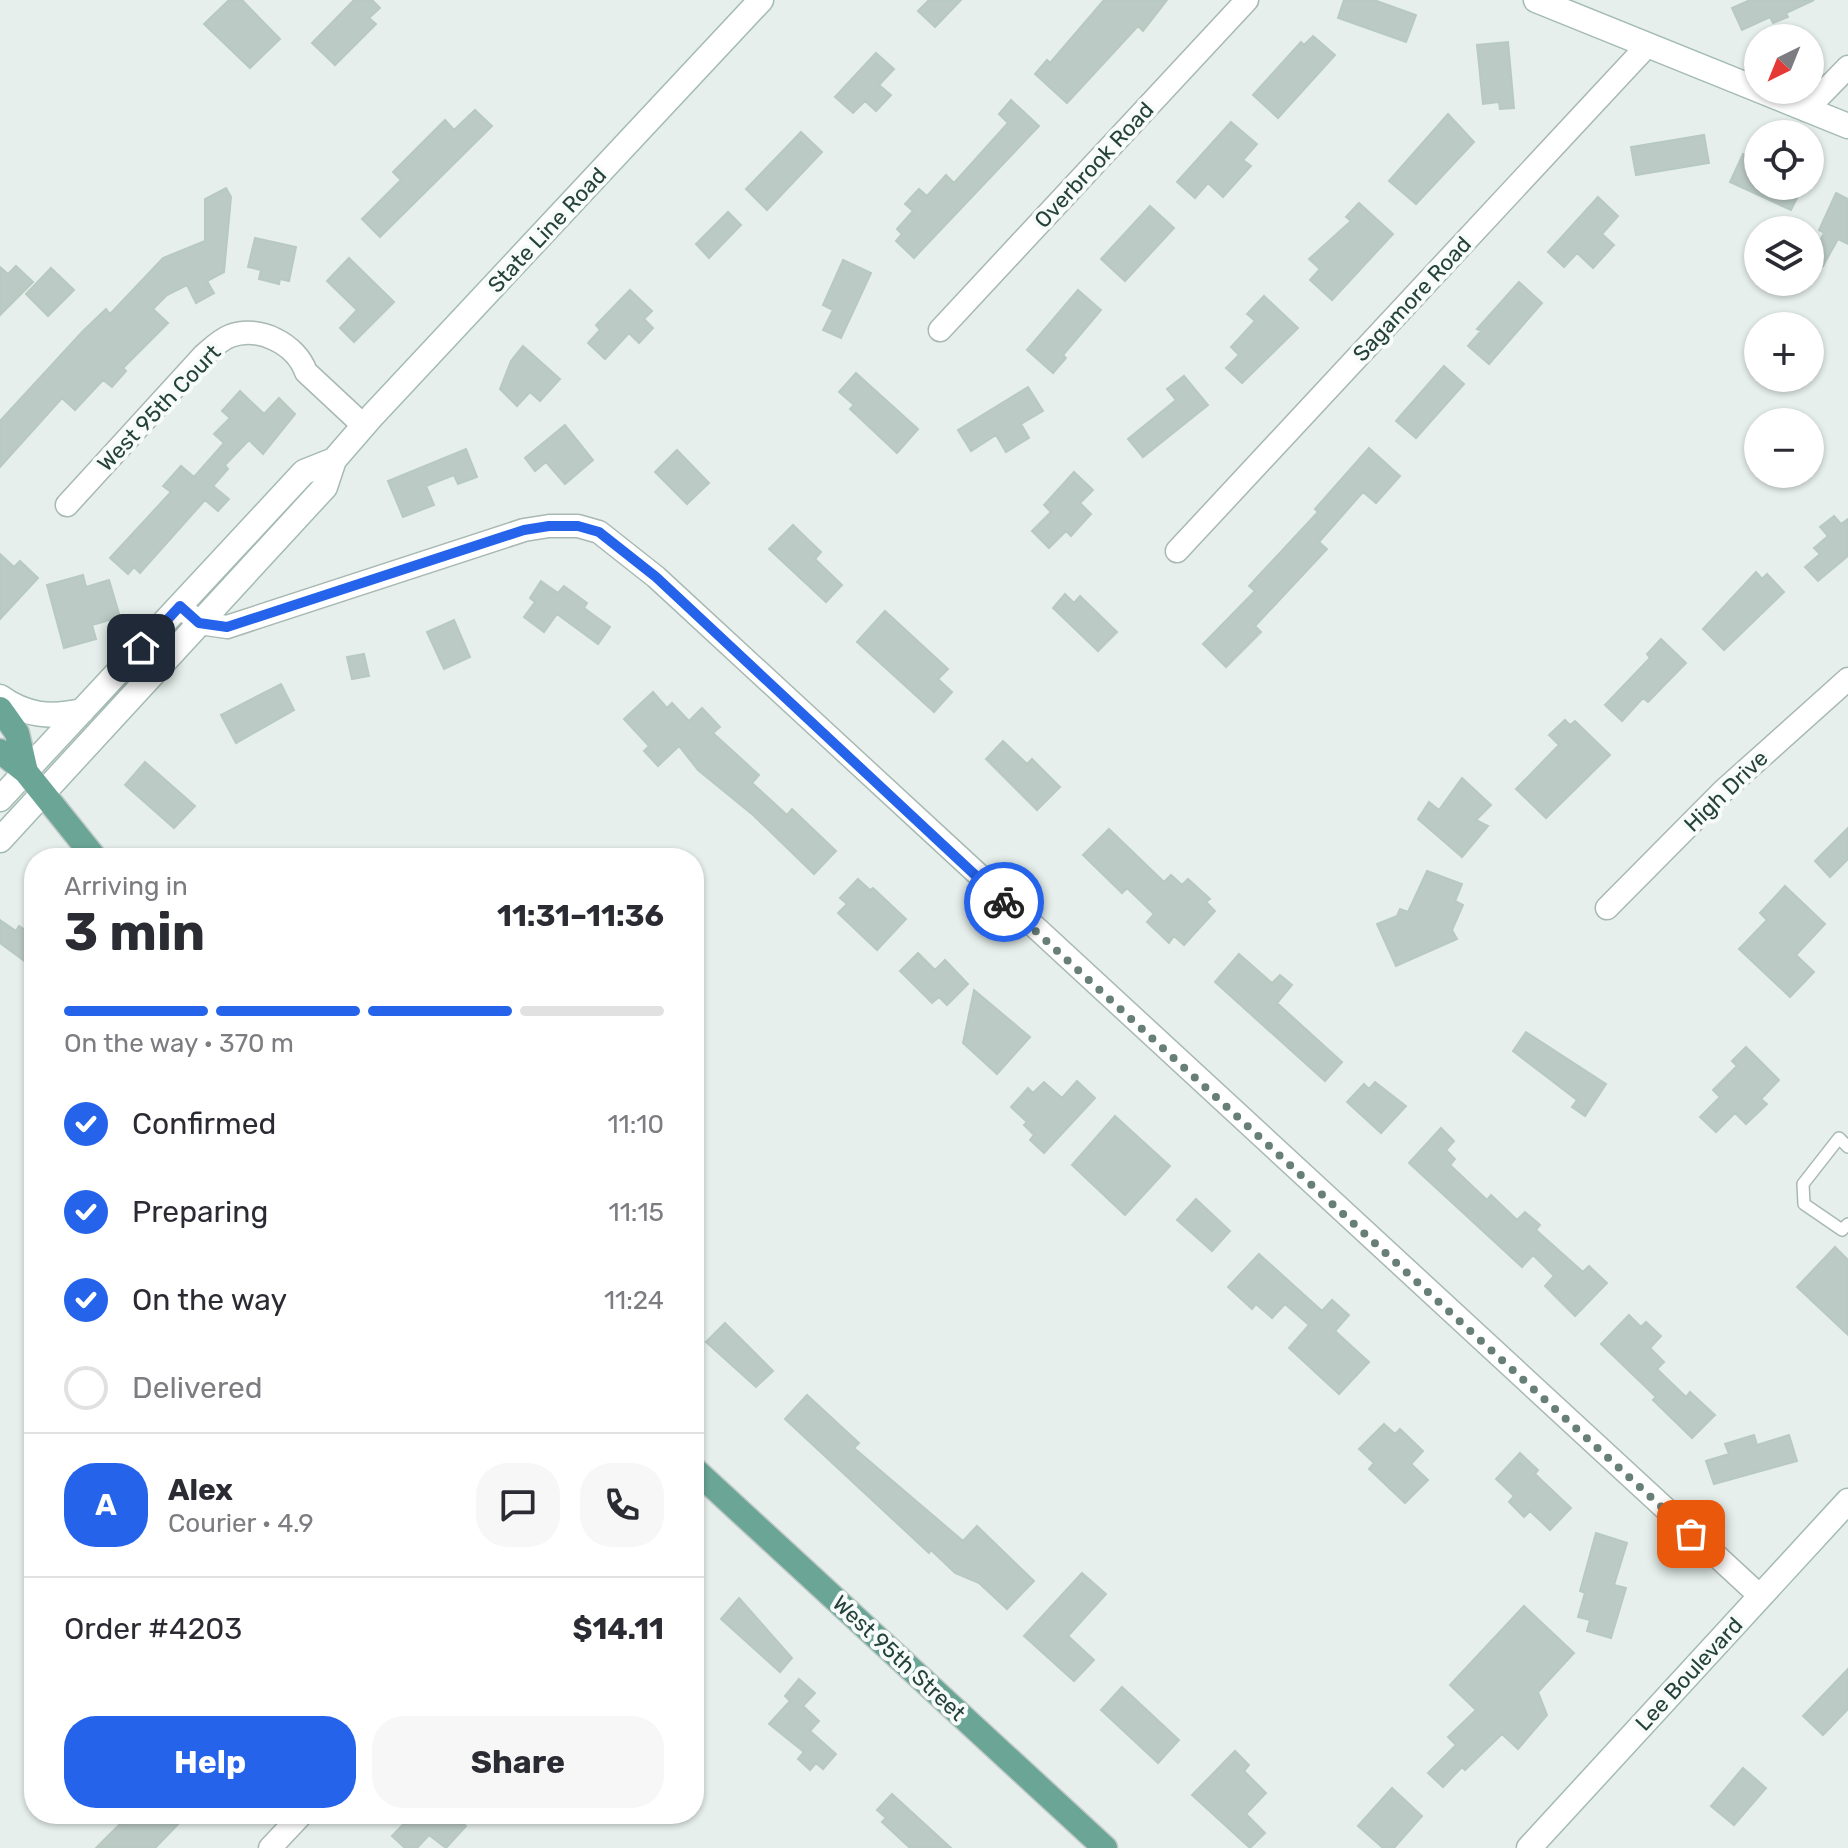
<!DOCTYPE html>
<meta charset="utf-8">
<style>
body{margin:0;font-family:Rubik,sans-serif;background:#f7f7f7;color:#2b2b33;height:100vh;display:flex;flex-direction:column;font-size:30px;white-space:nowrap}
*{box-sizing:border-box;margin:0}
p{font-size:26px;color:#7c7c81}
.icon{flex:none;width:44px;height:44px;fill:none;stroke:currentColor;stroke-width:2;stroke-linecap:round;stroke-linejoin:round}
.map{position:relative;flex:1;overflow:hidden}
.side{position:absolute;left:24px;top:848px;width:680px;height:976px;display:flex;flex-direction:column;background:#fff;border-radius:32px;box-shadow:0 2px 6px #0004}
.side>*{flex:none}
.needle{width:52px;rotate:223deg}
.controls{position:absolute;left:1744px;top:24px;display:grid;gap:16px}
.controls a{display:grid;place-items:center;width:80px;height:80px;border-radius:50%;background:#fff;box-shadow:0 2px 6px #0004;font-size:40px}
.pin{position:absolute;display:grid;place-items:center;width:68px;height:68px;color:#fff;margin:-34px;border-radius:16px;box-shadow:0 4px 12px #0006}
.courier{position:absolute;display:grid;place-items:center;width:80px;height:80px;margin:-40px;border:6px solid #2563eb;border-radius:50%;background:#fff;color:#222;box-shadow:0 2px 10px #0007}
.summary em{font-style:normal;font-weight:700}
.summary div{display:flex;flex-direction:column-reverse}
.summary{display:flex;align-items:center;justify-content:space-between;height:136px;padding:0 40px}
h1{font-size:52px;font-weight:700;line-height:60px}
.bar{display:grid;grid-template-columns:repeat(4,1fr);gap:12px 8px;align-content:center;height:96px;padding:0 40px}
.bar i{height:10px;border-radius:6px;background:#e1e1e2}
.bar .selected{background:#2563eb}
.bar p{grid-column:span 4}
.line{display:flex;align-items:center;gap:20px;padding:0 40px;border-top:2px solid #e1e1e2}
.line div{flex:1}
.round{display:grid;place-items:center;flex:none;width:84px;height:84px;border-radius:32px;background:#f7f7f7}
ol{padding:0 40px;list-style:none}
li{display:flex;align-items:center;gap:24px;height:88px}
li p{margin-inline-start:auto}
li .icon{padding:8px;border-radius:50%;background:#2563eb;color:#fff;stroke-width:4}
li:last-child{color:#7c7c81}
li i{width:44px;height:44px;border:4px solid #e1e1e2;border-radius:50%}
.cta{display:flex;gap:16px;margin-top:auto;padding:16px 40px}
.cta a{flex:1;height:92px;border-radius:32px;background:#2563eb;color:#fff;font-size:32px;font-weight:700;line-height:92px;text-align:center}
.cta a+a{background:#f7f7f7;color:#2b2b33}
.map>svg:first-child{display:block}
</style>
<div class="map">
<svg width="1848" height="1848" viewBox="0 0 1848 1848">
<rect width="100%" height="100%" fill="#e6efeb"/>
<path fill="#bbcac4" stroke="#b8c9c2" stroke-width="2" d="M229,0H242L280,39L250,68L204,24Z
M354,0H372L380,8L369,18L376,24L335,65L312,43Z
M929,0H961L935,27L918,11Z
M1104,0H1167L1143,31L1138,26L1067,103L1035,74L1047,60L1050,63Z
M1344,0H1374L1416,15L1406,42L1338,18Z
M1750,0H1814L1786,13L1788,17L1773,23L1770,17L1742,30L1732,8Z
M1313,36L1335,55L1278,118L1253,95L1301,42L1304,45Z
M1508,42L1514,108L1500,109L1499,102L1483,104L1477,45Z
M876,53L894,69L879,85L891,95L876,111L865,101L853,113L835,97Z
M1011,100L1039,126L914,258L896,241L902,234L897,229L913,211L905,204L919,189L927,196L946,175L954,183L1008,123L999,114Z
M475,110L492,126L380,237L362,219L401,180L393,172L445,120L454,130Z
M1448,114L1474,142L1416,204L1389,181Z
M1231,122L1257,144L1243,160L1251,166L1223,197L1208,183L1195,198L1177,182Z
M801,132L822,152L767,210L746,189Z
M1704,135L1709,163L1636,175L1631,147Z
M1743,154L1758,161V186H1803L1791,210L1730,182Z
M226,188L231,197L224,272L207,281L214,293L196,303L187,285L167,295L153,309L168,323L123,368L126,371L112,387L103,380L75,410L62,398L0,467V421L83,331L106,309L110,314L163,258L205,241V199Z
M1836,193L1848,199V244L1838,239L1823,266L1810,258L1824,233L1819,230Z
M1598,197L1618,216L1602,234L1614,245L1593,268L1577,253L1564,267L1548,252Z
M1359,203L1393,234L1332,300L1310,280L1320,269L1309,259L1351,221L1346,217Z
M1150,206L1174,228L1125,281L1101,259Z
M728,212L741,225L709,258L696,244Z
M255,238L296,247L289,281L280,279L279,284L259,279L261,270L248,267Z
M349,258L394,302L354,342L340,328L357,310L327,281Z
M843,260L871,273L841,338L823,330L833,310L823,305Z
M16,266L33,282L0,315V267L8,274Z
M51,268L74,290L48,316L26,294Z
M1519,282L1542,303L1489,364L1468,346L1481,331L1477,329Z
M630,290L652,311L644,319L653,328L639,343L629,333L605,359L588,343L600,330L596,325Z
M1078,290L1101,310L1063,355L1066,358L1053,373L1027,350Z
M1264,296L1298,328L1242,383L1226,368L1239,355L1231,347L1255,321L1247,314Z
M523,346L560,379L540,401L530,392L517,406L500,389L511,361Z
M1444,366L1464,384L1416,438L1396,421Z
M856,373L918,429L897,453L850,409L854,405L839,392Z
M1184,376L1208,405L1143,457L1128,439L1176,400L1167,389Z
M1028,387L1043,411L1021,424L1029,438L1006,452L996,435L971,451L958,430Z
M240,391L264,414L279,398L295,414L263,454L249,440L225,465L228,469L213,486L229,499L218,511L205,500L140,573L134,567L128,574L110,558L171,492L163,486L181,466L194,477L224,443L214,434L230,418L222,411Z
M565,425L593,460L565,484L546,462L535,471L525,458Z
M1369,448L1400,476L1376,503L1363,492L1319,542L1327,549L1255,626L1261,632L1226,667L1203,644L1255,591L1249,586L1318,512L1315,509Z
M466,449L477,477L458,484L454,475L426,486L434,505L403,517L388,481Z
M677,450L709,483L687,504L655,472Z
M1074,472L1093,490L1080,503L1091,514L1071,536L1066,531L1049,548L1032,531L1051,512L1044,505Z
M1834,516L1841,524L1848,519V556L1818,581L1805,567L1820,554L1814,548L1828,536L1820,527Z
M793,525L821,552L815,559L842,585L826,602L769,549Z
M0,554L14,567L20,561L38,578L0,619Z
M1756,572L1762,579L1767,574L1784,592L1724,650L1703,629Z
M83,575L86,587L109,580L120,617L92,625L96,639L64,648L47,585Z
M541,581L558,593L564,586L587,603L584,608L610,627L598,644L557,614L544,632L524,617L535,602L530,598Z
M1065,594L1074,603L1080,596L1117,632L1098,651L1053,608Z
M885,611L948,669L938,679L952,692L934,712L857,642Z
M454,620L470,657L444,669L427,632Z
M1661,639L1686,663L1648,702L1643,698L1622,721L1605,705L1650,658L1647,654Z
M364,654L369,676L352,679L347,657Z
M281,684L294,710L236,743L221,715Z
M653,692L667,708L672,703L689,721L702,708L720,727L713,733L759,775L752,783L787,815L792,809L836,851L814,874L753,815L698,770L679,746L658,766L644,751L649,746L624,719Z
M1565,720L1570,725L1575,721L1610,755L1546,818L1516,789L1559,745L1549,735Z
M1003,741L1027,764L1032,759L1060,787L1037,810L986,759Z
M145,762L195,806L174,828L125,785Z
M1462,778L1491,805L1476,820L1488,826L1462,857L1418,819L1429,802L1439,810Z
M1848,828V859L1830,877L1815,861Z
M1109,829L1164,882L1171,875L1182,885L1188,879L1210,899L1206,902L1215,911L1184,945L1174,936L1169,943L1147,922L1154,914L1127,888L1122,893L1083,855Z
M1427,871L1462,884L1455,901L1463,905L1452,930L1457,939L1396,966L1377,924L1397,916L1400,909L1408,912Z
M858,879L870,890L873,888L906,919L877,950L838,913L847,904L840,898Z
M1785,886L1825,924L1796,955L1814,972L1790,997L1739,949L1767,920L1760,913Z
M0,920L16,931L19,926L34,936V968L0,943Z
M918,953L935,970L945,960L968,984L947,1005L939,997L932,1003L900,971Z
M1239,954L1272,983L1280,975L1292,985L1277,1003L1342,1062L1325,1081L1215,982Z
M974,990L1030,1037L997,1074L963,1043Z
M1526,1032L1606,1084L1585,1116L1572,1107L1577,1100L1513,1051Z
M1746,1047L1779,1080L1761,1099L1767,1104L1746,1124L1735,1113L1716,1132L1700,1117L1720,1097L1713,1090L1737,1066L1732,1061Z
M1077,1081L1095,1098L1044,1153L1030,1140L1034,1135L1024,1125L1027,1122L1011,1107L1028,1088L1033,1093L1044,1082L1062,1098Z
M1375,1082L1406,1106L1381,1133L1347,1102L1364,1084L1369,1089Z
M1115,1116L1170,1166L1125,1215L1072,1165Z
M1441,1128L1454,1141L1446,1150L1455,1159L1450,1165L1487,1200L1491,1195L1517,1220L1525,1212L1540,1225L1536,1230L1583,1272L1589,1266L1607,1283L1575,1316L1545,1286L1554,1276L1533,1255L1522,1267L1409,1163Z
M1196,1199L1230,1231L1212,1251L1177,1220Z
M1835,1247L1848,1260V1335L1797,1287Z
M1259,1254L1322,1311L1332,1300L1349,1315L1335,1331L1369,1362L1339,1394L1289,1348L1309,1325L1285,1304L1272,1318L1256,1304L1252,1309L1228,1287Z
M1629,1315L1641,1327L1646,1322L1661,1336L1650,1348L1664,1362L1657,1369L1686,1397L1690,1392L1715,1415L1692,1438L1653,1400L1656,1397L1601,1344Z
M725,1323L773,1371L756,1387L706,1342Z
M807,1395L859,1443L854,1448L963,1541L977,1526L1034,1581L1007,1609L979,1583L955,1573L931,1550L929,1553L785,1419Z
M1384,1424L1395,1434L1400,1429L1423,1451L1411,1464L1428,1480L1405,1503L1369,1469L1374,1463L1359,1449Z
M1754,1435L1757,1445L1789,1435L1797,1461L1714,1484L1706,1461L1729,1454L1725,1444Z
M1520,1453L1538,1470L1535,1474L1571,1508L1550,1530L1530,1511L1524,1517L1509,1502L1514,1496L1496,1479Z
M1596,1533L1627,1543L1614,1585L1626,1588L1611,1638L1587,1631L1590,1620L1578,1617L1585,1593L1580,1591Z
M1082,1573L1106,1594L1068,1636L1094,1660L1074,1681L1024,1636Z
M739,1598L792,1658L780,1672L721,1619Z
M1524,1606L1574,1653L1538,1692L1547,1715L1518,1749L1502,1734L1465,1770L1462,1767L1443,1787L1428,1773L1456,1745L1448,1737L1476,1710L1450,1685Z
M1848,1669V1709L1823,1735L1803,1716Z
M799,1679L815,1693L803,1706L819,1721L810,1731L836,1754L823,1769L816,1763L810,1770L798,1759L804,1752L769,1724L790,1701L785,1696Z
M1122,1687L1179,1740L1158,1763L1101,1710Z
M1235,1751L1249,1765L1244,1771L1266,1793L1246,1814L1265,1833L1250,1848L1192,1795Z
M1743,1768L1766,1788L1734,1825L1711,1806Z
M1392,1788L1422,1816L1394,1848H1383L1358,1826Z
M892,1794L951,1848H910L882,1822L886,1818L877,1810Z
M130,1814H188L155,1848H96Z
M413,1814H452L466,1826L446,1848L429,1835L417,1848H405L392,1836Z"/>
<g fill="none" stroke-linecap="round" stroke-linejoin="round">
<g stroke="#a8b8b2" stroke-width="14">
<path id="lane" d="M1848,1147L1839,1138L1803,1184L1804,1204L1842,1230L1848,1224"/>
</g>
<g stroke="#a8b8b2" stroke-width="25">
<path id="street" d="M1806,110L1848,67
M940,330L1247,0
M67,505L204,355C212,348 220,340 230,336C259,325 296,344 306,372L364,426
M1177,551L1647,46
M180,606L199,623L227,627L524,530L549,526H578L599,532L656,577L1760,1596
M1607,908L1723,791L1848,679
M270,1848L302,1814"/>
</g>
<g stroke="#a4bbb3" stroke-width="27">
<path id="secondary" d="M1536,0L1848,126
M0,697C26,716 51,718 82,711
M0,799L304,472L334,460
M0,840L325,487L334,460L373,415L761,0
M1529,1848L1848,1501"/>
</g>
<g stroke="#c2cac8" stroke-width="27">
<path id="primary" d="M0,709L17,733L26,772
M0,751L26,772L95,858
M694,1469L1105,1848"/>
</g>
<use href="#lane" stroke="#fff" stroke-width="11"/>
<use href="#street" stroke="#fff" stroke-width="22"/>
<use href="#secondary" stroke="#fff" stroke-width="24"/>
<use href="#primary" stroke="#6aa596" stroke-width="24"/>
</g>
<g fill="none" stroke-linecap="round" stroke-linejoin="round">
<path stroke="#687f78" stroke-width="8" stroke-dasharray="0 14.4" d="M1004,902L1691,1534"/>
<path stroke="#2563eb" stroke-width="10" d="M141,648L180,606L199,623L227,627L524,530L549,526H578L599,532L656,577L1004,902"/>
</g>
<g text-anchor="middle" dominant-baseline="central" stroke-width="8" stroke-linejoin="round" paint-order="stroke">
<g font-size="22" fill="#24423a" stroke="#f7fbf9">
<text transform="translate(1094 165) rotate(-47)">Overbrook Road</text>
<text transform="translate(547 230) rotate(-47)">State Line Road</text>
<text transform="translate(1412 299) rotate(-47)">Sagamore Road</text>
<text transform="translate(159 408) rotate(-46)">West 95th Court</text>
<text transform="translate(1726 791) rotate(-44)">High Drive</text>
<text transform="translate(899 1658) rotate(43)">West 95th Street</text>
<text transform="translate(1689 1674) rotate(-47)">Lee Boulevard</text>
</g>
</g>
</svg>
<div class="controls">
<a><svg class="needle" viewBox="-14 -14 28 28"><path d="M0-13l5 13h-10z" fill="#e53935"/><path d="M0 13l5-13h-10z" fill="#7c7c81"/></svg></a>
<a><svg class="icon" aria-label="locate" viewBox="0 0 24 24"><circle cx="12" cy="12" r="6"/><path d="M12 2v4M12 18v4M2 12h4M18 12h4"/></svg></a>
<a><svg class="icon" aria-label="layers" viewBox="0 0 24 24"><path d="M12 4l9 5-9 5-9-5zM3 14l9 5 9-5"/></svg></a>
<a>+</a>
<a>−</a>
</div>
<div class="pin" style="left:1691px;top:1534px;background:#ea580c"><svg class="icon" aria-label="bag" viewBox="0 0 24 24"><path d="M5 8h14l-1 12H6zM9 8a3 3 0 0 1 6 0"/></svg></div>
<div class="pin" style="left:141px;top:648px;background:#1f2937"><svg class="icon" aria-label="home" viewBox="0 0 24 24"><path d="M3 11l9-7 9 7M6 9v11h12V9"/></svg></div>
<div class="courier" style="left:1004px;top:902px"><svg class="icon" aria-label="bike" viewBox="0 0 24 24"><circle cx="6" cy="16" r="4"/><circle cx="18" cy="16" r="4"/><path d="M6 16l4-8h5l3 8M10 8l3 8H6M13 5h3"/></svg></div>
<section class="side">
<div class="summary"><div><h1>3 min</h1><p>Arriving in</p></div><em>11:31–11:36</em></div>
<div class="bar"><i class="selected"></i><i class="selected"></i><i class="selected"></i><i></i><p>On the way · 370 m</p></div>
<ol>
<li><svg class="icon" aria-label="check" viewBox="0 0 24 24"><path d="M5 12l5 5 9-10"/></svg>Confirmed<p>11:10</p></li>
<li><svg class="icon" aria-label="check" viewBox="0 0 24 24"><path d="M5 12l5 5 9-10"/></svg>Preparing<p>11:15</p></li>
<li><svg class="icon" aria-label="check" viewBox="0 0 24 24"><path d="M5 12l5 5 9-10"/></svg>On the way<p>11:24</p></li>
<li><i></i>Delivered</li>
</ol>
<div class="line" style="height:144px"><b class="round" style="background:#2563eb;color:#fff">A</b><div><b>Alex</b><p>Courier · 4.9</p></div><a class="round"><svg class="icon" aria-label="chat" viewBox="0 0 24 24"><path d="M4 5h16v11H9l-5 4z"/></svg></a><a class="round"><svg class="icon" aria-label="phone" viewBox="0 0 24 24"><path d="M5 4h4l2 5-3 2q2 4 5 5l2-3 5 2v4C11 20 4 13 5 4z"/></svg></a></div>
<div class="line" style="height:104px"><div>Order #4203</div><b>$14.11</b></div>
<div class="cta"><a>Help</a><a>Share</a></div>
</section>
</div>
